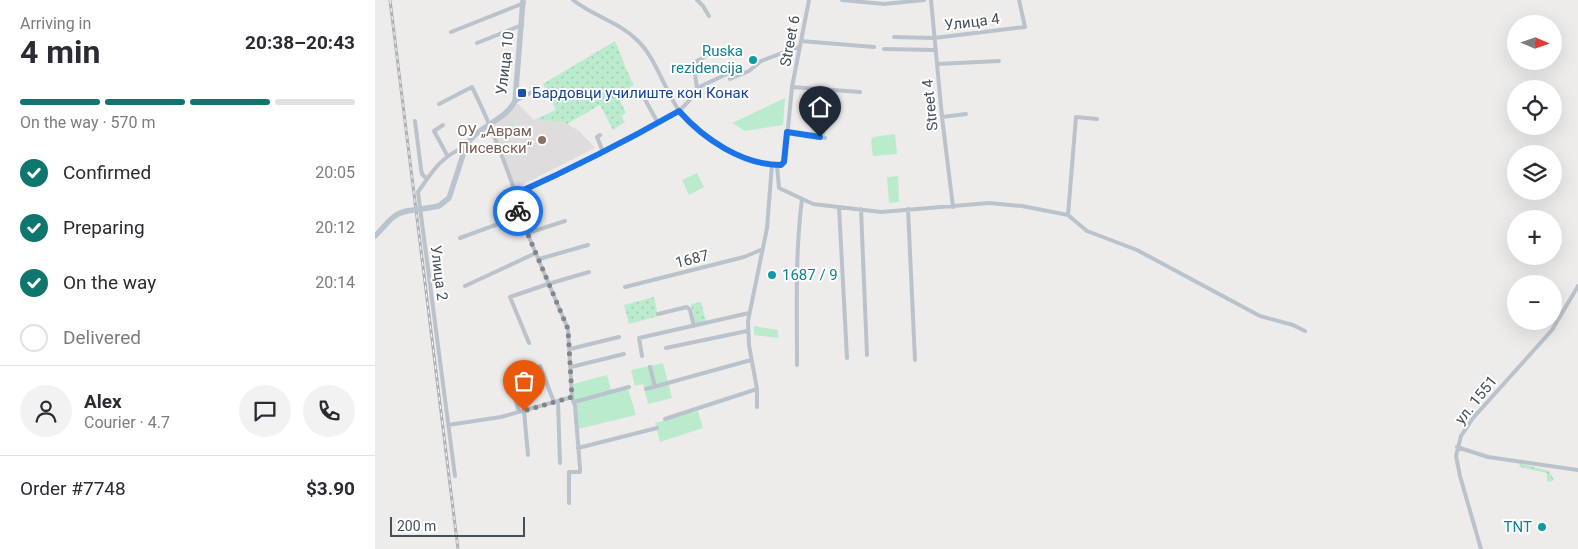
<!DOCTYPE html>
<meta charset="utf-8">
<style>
body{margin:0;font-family:Roboto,sans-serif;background:#f2f2f3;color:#2b2b33;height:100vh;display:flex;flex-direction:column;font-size:19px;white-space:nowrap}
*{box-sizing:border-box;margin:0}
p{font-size:16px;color:#7c7c81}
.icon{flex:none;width:28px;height:28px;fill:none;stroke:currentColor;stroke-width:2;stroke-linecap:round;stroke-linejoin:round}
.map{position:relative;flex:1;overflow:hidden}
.side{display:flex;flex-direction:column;background:#fff;width:375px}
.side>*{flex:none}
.needle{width:32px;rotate:92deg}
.fabs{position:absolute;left:1132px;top:15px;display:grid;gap:10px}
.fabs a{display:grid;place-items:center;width:55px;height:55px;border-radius:50%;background:#fff;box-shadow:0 5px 20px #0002;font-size:25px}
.scale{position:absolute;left:15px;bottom:12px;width:135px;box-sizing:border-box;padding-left:5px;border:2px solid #454f58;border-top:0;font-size:14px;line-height:18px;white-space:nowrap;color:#454f58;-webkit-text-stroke:4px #fff;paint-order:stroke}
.pin{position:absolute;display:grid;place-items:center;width:42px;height:42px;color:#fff;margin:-51px -21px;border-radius:50% 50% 50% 0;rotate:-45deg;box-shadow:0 0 5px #0007}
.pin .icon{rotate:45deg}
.courier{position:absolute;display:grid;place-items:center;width:50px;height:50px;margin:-25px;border:4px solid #1a73e8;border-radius:50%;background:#fff;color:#222;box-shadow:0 1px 6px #0007}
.summary em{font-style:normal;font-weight:700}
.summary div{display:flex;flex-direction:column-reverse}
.summary{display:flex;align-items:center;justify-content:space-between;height:85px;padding:0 20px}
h1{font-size:32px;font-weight:700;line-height:38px}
.bar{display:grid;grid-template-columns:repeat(4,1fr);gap:8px 5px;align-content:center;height:60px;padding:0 20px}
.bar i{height:6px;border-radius:4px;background:#e1e1e2}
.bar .selected{background:#0f766e}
.bar p{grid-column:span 4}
.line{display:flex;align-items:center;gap:12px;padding:0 20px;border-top:1px solid #e1e1e2}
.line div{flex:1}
.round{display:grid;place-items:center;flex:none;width:52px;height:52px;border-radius:26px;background:#f2f2f3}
ol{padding:0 20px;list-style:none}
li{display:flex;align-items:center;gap:15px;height:55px}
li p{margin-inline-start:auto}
li .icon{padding:5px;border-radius:50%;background:#0f766e;color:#fff;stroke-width:4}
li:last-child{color:#7c7c81}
li i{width:28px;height:28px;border:2px solid #e1e1e2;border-radius:50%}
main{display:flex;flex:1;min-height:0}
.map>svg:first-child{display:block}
</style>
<main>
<section class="side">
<div class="summary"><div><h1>4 min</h1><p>Arriving in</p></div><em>20:38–20:43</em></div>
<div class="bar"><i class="selected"></i><i class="selected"></i><i class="selected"></i><i></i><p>On the way · 570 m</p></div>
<ol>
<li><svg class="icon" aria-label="check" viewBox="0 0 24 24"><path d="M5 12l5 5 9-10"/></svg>Confirmed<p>20:05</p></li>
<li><svg class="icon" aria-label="check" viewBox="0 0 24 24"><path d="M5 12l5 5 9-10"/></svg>Preparing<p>20:12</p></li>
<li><svg class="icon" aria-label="check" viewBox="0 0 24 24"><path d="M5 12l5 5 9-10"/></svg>On the way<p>20:14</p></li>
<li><i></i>Delivered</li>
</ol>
<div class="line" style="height:90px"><a class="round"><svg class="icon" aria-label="person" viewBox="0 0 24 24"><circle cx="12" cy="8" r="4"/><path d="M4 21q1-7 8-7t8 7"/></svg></a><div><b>Alex</b><p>Courier · 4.7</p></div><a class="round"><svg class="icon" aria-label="chat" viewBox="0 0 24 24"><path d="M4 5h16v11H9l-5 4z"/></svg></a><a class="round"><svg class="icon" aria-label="phone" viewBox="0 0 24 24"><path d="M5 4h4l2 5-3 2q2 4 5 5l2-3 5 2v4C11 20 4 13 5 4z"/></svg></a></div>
<div class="line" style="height:65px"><div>Order #7748</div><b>$3.90</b></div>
</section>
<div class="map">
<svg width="1203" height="549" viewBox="0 0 1203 549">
<defs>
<pattern id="grass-dots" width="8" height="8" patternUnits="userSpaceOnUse" patternTransform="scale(1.25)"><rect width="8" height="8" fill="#bbebcd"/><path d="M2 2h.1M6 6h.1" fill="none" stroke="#a2cbb2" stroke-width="1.8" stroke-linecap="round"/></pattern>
</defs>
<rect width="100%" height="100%" fill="#eeebeb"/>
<path fill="#dfdcdd" d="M142,103L159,120L189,122L204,131L220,148L141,188L115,126Z"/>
<path fill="url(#grass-dots)" d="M240,41C247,56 251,71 259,85L242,95L251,113L246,116L250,122L238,130L225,105L192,124L189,122L159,120L181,110L168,84Z
M279,297L283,316L254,324L249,305Z
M326,302L331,321L320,323L316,304Z
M1144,463L1174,471L1179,480L1175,482L1172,481V473L1145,467Z"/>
<path fill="#bbebcd" d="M410,98L408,125L370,131L357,123Z
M438,114L451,115L450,137L436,135Z
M138,123L144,132L129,141L124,133Z
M520,134L522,154L498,156L496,141L498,137Z
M322,173L329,187L314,195L307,180Z
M523,176L524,202L514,203L512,177Z
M379,326L403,330V338L379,335Z
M288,363L297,398L273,404L268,384L260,386L256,370Z
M232,375L236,390L201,400L199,397L198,384Z
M253,389L261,415L203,429L201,402Z
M323,411L328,428L285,442L280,423Z"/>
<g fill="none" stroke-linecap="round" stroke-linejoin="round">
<path stroke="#bac3cb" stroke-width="4" d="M198,0C218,16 244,22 262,40C282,59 289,90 305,112C320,134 357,156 383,163C390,164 396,164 402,165H405L410,159L417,87L434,0
M322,0L328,6L334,16
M467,0L509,4L549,0
M556,0L567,117L578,207
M76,32L149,3
M519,37L559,38L650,27L644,0
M426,41L499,47
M102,43L147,25
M509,49L560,50
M562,64L624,61
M355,79L374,71L386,61L425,46
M417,87L485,92
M322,88L320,74L322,61L344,49
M268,96L283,123
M140,101L165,88
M64,104L97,87C113,119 126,152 138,186C141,195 142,205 145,216L193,329L197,397L200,406L205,468V472H194V503
M567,117L591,114
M40,121L46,169L47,174L52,179
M68,125L59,131L72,155
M412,132L450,138
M225,135L222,137L228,152
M402,165L404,188L438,204L506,212L614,203L647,206L693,215L712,231L762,250L885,316L918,325L930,331
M140,194L178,177L257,138L304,111L313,102L322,88L352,74
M464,207L472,358
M486,209L492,355
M533,209L540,360
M693,215L701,117L722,119
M153,233L190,221
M85,238L145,216
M164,259L213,245
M90,286L161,253
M250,287L369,257L388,249
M283,314L312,307L315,310L319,326
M154,343L135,297L173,284L214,272
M291,348L372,331
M195,349L244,337
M267,356L264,338L374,313
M422,365C422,310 420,254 427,199
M165,366L179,402
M196,367L249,354
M275,367L280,387
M133,372L144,412
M271,389L376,360
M183,402L185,463
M199,402L254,387
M382,407V389L374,345L373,321L392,228L397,164
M149,411L153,455
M290,419L382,389
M73,425L126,417L197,397
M1082,447L1113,457L1203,470
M203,448L282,428
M80,476L43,192C58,170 66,157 91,146
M1106,549L1085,476L1081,456L1086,436L1098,418L1177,330L1203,286"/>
<path stroke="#bac4cf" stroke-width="5.5" d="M53,208L64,206L74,198L91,146C102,126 130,121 140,101L148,0
M0,236C11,226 16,214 32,211"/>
<g stroke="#aeb1b6" stroke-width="3">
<path id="rail" d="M15,0L83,549"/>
</g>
<use href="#rail" stroke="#fff" stroke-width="1" stroke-dasharray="4" stroke-linecap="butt"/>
<path stroke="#bac4cf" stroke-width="5.5" d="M32,211L53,208"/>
</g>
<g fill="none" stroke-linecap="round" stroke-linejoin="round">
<path stroke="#80868b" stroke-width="5" stroke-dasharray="0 9" d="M143,211L193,329L197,397L149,411"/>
<path stroke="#1a73e8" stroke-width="6" d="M143,211L140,194C196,169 251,141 304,111C329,139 367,165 406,165L409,162L412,132L445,137"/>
</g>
<g fill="#0f9aa8" stroke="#fff" stroke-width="2">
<circle cx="378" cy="60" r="5"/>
<circle cx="397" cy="275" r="5"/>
<circle cx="1167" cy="527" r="5"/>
</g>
<rect fill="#1a4fb4" stroke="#fff" stroke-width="2" x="142" y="88" width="10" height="10" rx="2.5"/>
<circle fill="#8d6e63" stroke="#fff" stroke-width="2" cx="167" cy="140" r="5"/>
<g text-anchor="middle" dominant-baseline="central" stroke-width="4" stroke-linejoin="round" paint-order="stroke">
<g font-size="15" fill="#454f58" stroke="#fff">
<text transform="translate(597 22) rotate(-7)">Улица 4</text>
<text transform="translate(415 41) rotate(-79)">Street 6</text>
<text transform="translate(130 63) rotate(-83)">Улица 10</text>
<text transform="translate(555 105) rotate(-96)">Street 4</text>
<text transform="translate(317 259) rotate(-14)">1687</text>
<text transform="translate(64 273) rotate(83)">Улица 2</text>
<text transform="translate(1101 400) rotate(-51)">ул. 1551</text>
</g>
<g font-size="15" fill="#0d838f" stroke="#fff" text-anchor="end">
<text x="368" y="51">Ruska<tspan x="368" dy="17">rezidencija</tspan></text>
<text x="407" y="275" text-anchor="start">1687 / 9</text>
<text x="1157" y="527">TNT</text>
</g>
<g font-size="15" fill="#164399" stroke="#fff" text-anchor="start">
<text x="157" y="93">Бардовци училиште кон Конак</text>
</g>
<g font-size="15" fill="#785e54" stroke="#fff" text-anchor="end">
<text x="157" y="131">ОУ „Аврам<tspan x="157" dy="17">Писевски“</tspan></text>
</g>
</g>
</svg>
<div class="fabs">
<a><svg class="needle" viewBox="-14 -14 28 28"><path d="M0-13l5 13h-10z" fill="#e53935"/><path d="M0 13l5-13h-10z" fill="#7c7c81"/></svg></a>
<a><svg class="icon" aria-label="locate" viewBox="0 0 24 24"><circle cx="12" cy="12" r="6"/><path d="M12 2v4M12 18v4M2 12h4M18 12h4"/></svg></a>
<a><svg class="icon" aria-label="layers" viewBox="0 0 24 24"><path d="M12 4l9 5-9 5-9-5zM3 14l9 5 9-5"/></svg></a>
<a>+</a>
<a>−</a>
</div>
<div class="scale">200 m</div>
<div class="pin" style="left:149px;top:411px;background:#ea580c"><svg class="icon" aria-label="bag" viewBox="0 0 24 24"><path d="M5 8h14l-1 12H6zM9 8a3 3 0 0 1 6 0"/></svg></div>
<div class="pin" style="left:445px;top:137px;background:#1f2937"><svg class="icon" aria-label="home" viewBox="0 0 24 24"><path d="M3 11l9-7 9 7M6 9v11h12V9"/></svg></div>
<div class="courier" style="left:143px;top:211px"><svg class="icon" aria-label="bike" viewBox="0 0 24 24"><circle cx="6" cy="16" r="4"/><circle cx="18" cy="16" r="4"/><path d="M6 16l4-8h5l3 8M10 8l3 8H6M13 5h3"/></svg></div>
</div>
</main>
